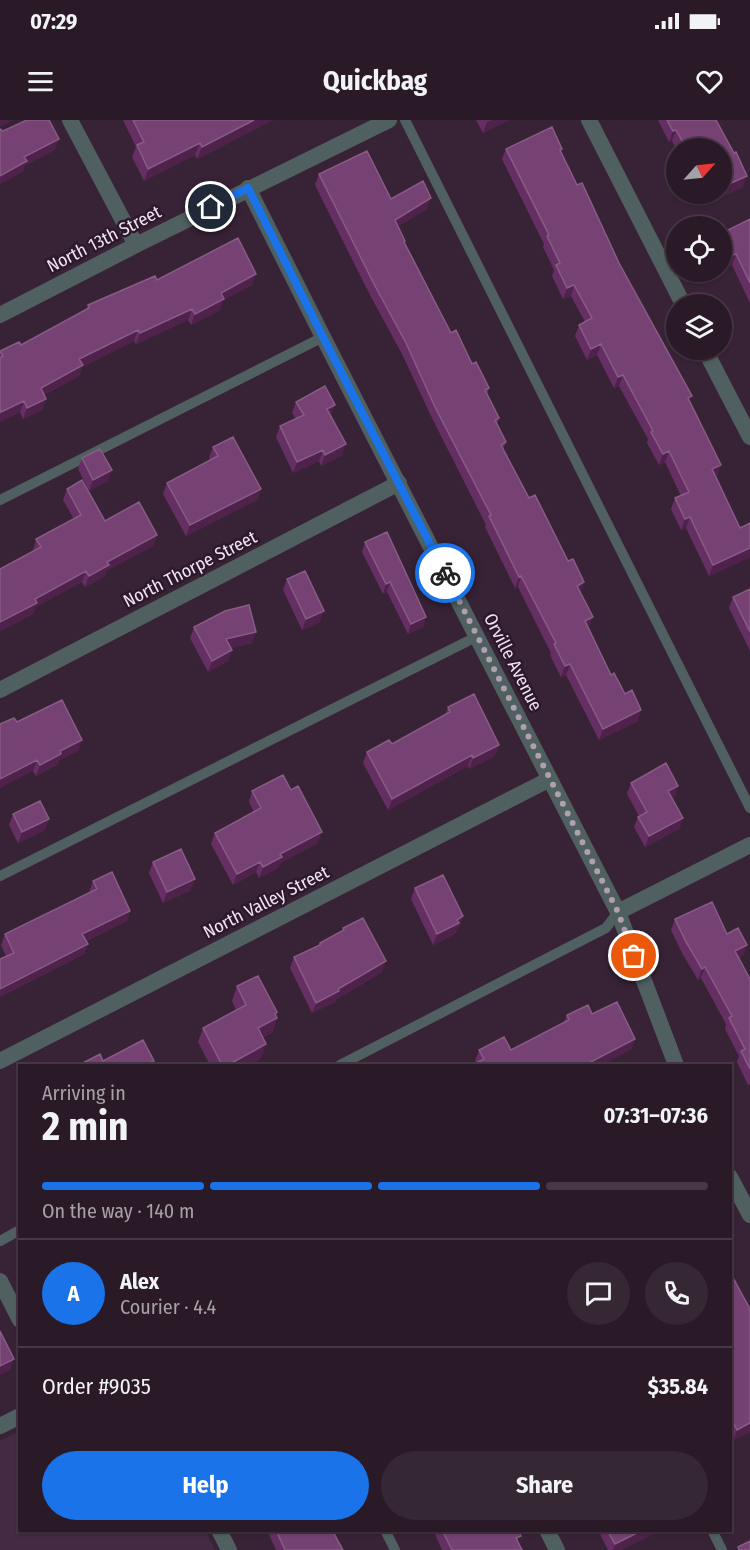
<!DOCTYPE html>
<meta charset="utf-8">
<style>
body{margin:0;font-family:"Fira Sans Condensed",sans-serif;background:#362734;color:#f1f3f6;height:100vh;display:flex;flex-direction:column;font-size:22px;white-space:nowrap}
*{box-sizing:border-box;margin:0}
p{font-size:20px;color:#a5a1a8}
.icon{flex:none;width:33px;height:33px;fill:none;stroke:currentColor;stroke-width:2;stroke-linecap:round;stroke-linejoin:round}
.map{position:relative;flex:1;overflow:hidden}
.drawer{position:absolute;left:18px;top:944px;width:714px;height:468px;display:flex;flex-direction:column;background:#2a1a28;border-radius:0px;box-shadow:0 2px 4px #0004,0 0 0 2px #463845}
.drawer>*{flex:none}
.needle{width:39px;rotate:63deg}
.controls{position:absolute;left:666px;top:18px;display:grid;gap:12px}
.controls a{display:grid;place-items:center;width:66px;height:66px;border-radius:50%;background:#2a1a28;box-shadow:0 2px 4px #0004,0 0 0 2px #463845;font-size:30px}
.pin{position:absolute;display:grid;place-items:center;width:51px;height:51px;color:#fff;margin:-26px;border:3px solid #fff;border-radius:50%;box-shadow:0 2px 6px #0007}
.courier{position:absolute;display:grid;place-items:center;width:60px;height:60px;margin:-30px;border:4px solid #1a73e8;border-radius:50%;background:#fff;color:#222;box-shadow:0 2px 8px #0007}
.overview em{font-style:normal;font-weight:700}
.overview div{display:flex;flex-direction:column-reverse}
.overview{display:flex;align-items:center;justify-content:space-between;height:102px;padding:0 24px}
h1{font-size:39px;font-weight:700;line-height:45px}
.bar{display:grid;grid-template-columns:repeat(4,1fr);gap:9px 6px;align-content:center;height:72px;padding:0 24px}
.bar i{height:8px;border-radius:4px;background:#463845}
.bar .current{background:#1a73e8}
.bar p{grid-column:span 4}
.line{display:flex;align-items:center;gap:15px;padding:0 24px;border-top:2px solid #463845}
.line div{flex:1}
.round{display:grid;place-items:center;flex:none;width:63px;height:63px;border-radius:32px;background:#362734}
.action{display:flex;gap:12px;margin-top:auto;padding:12px 24px}
.action a{flex:1;height:69px;border-radius:36px;background:#1a73e8;color:#fff;font-size:24px;font-weight:700;line-height:69px;text-align:center}
.action a+a{background:#362734;color:#f1f3f6}
.status{display:flex;justify-content:space-between;align-items:center;height:42px;padding:0 30px;background:#2a1a28;direction:ltr}
.status svg{height:16px;fill:currentColor}
header{display:flex;justify-content:space-between;align-items:center;height:78px;padding:0 24px;background:#2a1a28;font-size:27px;font-weight:700}
.map>svg:first-child{display:block}
</style>
<div class="status"><b>07:29</b><svg viewBox="0 0 49 12"><path d="M0 12V9h3v3zM5 12V6h3v6zM10 12V3h3v9zM15 12V0h3v12zM26 1h20v11H26zM47 4h2v5h-2z"/></svg></div>
<header><svg class="icon" aria-label="menu" viewBox="0 0 24 24"><path d="M4 6h16M4 12h16M4 18h16"/></svg>Quickbag<svg class="icon" aria-label="heart" viewBox="0 0 24 24"><path d="M12 20l-8-8c-3-5 5-10 8-4 3-6 11-1 8 4z"/></svg></header>
<div class="map">
<svg width="750" height="1430" viewBox="0 0 750 1430">
<rect width="100%" height="100%" fill="#382336"/>
<path fill="#442a42" d="M19,1311L20,1410H205L215,1430H0V1321Z"/>
<g fill="none" stroke-linecap="round" stroke-linejoin="round">
<path stroke="#506060" stroke-width="10" d="M405,0L750,688
M0,380L323,217
M0,756L478,516
M340,945L606,808L618,792
M0,1121L20,1110
M385,1410L395,1430
M712,1410L722,1430"/>
<path stroke="#506060" stroke-width="16" d="M70,0L136,125
M589,0L683,184
M248,68L323,217L618,792L676,945
M705,230L750,317
M0,570L399,363
M618,792L750,725
M0,941L550,659
M730,1057L750,1095
M0,1161L20,1200
M0,1306L20,1296
M219,1410L229,1430
M547,1410L557,1430"/>
<path stroke="#506060" stroke-width="16" d="M0,195L136,125L389,0"/>
</g>
<path fill="#662f64" d="M123,0H273L197,39L195,35L144,61L132,37L136,27Z
M476,0H509L483,13Z
M658,0H716L743,67L708,83L703,74H722V28L676,29L672,21L669,22Z
M506,29H562L561,33L577,65L619,143L689,282L717,356H716L740,408L750,403V437L709,456L686,408L681,410L671,389L675,378L681,376L665,342L659,345L647,323L648,319L619,266L614,268L597,235L587,240L575,216L579,205L585,202L571,176L563,179L552,156L554,150L543,127L544,124L502,39Z
M319,54L391,79L427,89L398,106L405,121V123L451,213L489,268L487,274L499,298L497,304L506,322L503,329L529,378L568,441L584,462L580,473L589,508L611,555L638,601L599,620L566,555L561,557L550,535L551,533L518,467L515,468L485,407L486,405L432,298L402,234L370,175L315,65Z
M750,99V183L732,145L729,146L722,131V113Z
M157,160L252,165L223,180L220,190L191,205L188,200L136,224L134,221L82,247L79,256L44,275L46,279L42,290L23,299L20,292L0,302V231L21,225L86,190L88,185Z
M296,282L331,295L342,335L321,346L319,341L293,353L276,317L280,306L296,299L292,293Z
M213,327L261,369L257,380L186,416L163,374L167,363L210,340L209,338Z
M82,338L108,361L89,371L78,349Z
M67,369L105,401L157,415L153,426L106,451L105,456L85,467L82,462L35,487L33,494L0,511V449L33,431L36,419L74,399L63,380Z
M365,422L426,497L423,507L408,514L387,472L383,474L362,432Z
M287,459L320,502L302,510L283,470Z
M750,469V531L729,488L733,477Z
M194,507L252,523L231,528L232,530L228,541L208,552L190,518Z
M448,587L495,636L469,649L468,646L388,690L363,643L367,632L392,624L445,595Z
M17,602L78,631L59,640L57,645L36,656L33,651Z
M631,663L675,677L672,678L683,698L679,709L645,727L634,707L638,697L639,696L627,674Z
M252,671L318,723L280,743L278,748L259,758L256,752L233,765L211,724L215,713L254,692L249,682Z
M13,694L49,699L45,710L18,723L9,705Z
M153,742L191,770L163,783L149,753Z
M93,761L130,791L127,801L86,821L88,824L84,834L0,877V839L6,836L1,825L5,814L89,773V772Z
M415,768L463,796L459,807L457,808L455,814L433,825L411,779Z
M675,799L727,814L747,825L743,836L739,838L750,859V964L748,965L737,942L739,936L725,909L726,904L701,858L698,860L682,833L671,810Z
M343,808L382,852L337,879L335,882L312,893L290,848L294,837L319,825L320,823L342,811Z
M237,866L277,892L276,896L277,898L272,913L263,917L266,924L261,938L249,945H210L198,922L203,908L236,890L232,881Z
M592,894L635,919L631,930L476,943L475,941L479,930H511L564,902L567,895Z
M730,1152L750,1312L733,1320L730,1316Z
M267,1410H332L343,1430H276Z
M433,1410H518V1423L522,1430H442Z
M598,1410H654L653,1414L621,1430H608Z"/>
<path fill="#4e224b" d="M0,0H13L0,7Z
M254,0H273L197,39L202,27Z
M492,0H509L483,13L487,2Z
M676,10L672,21L669,22L673,11Z
M59,19L55,30L25,46L23,52L0,64V56L24,37Z
M200,23L195,35L144,61L148,49Z
M747,56L743,67L708,83L711,74H722V67Z
M431,78L427,89L391,110L395,100Z
M736,134L732,145L729,146L733,135Z
M256,154L252,165L223,180L220,190L191,205L195,194L221,173Z
M574,165L571,176L563,179L567,168Z
M192,189L188,200L136,224L140,213Z
M138,210L134,221L82,247L79,256L37,279L41,268L79,239Z
M601,224L597,235L587,240L591,229Z
M623,255L619,266L614,268L618,257Z
M46,279L42,290L23,299L27,288Z
M24,281L20,292L0,302V296L1,292Z
M335,285L331,295L327,289Z
M346,324L342,335L321,346L325,335Z
M323,330L319,341L293,353L297,342Z
M669,331L665,342L659,345L663,334Z
M721,345L717,356L708,360L712,349Z
M112,350L108,361L89,371L93,360Z
M261,369L257,380L186,416L190,405Z
M690,397L686,408L681,410L685,399Z
M157,415L153,426L106,451L105,456L85,467L89,456L107,442Z
M750,428V437L709,456L713,445Z
M86,451L82,462L35,487L33,494L0,511V502L35,479Z
M521,456L518,467L515,468L519,457Z
M390,462L387,472L383,474L386,464Z
M584,462L580,473L577,466Z
M324,491L320,502L302,510L306,499Z
M426,497L423,507L408,514L411,504Z
M593,497L589,508L585,501Z
M256,512L252,523L222,530L226,519Z
M232,530L228,541L208,552L212,541Z
M570,544L566,555L561,557L565,546Z
M641,590L638,601L599,620L603,609Z
M82,620L78,631L59,640L57,645L36,656L40,645L60,631Z
M499,625L495,636L469,649L473,638Z
M472,635L468,646L388,690L392,679Z
M37,640L33,651L0,668V659Z
M678,666L675,677L664,682L668,671Z
M683,698L679,709L645,727L649,716Z
M49,699L45,710L18,723L22,712Z
M322,712L318,723L280,743L278,748L259,758L263,747L280,734Z
M260,742L256,752L233,765L237,754Z
M195,759L191,770L163,783L167,772Z
M130,791L127,801L79,824L82,814Z
M463,796L459,807L457,808L455,814L433,825L437,814L457,800Z
M88,824L84,834L0,877V869Z
M747,825L743,836L731,842L735,831Z
M386,841L382,852L337,879L335,882L312,893L316,883Z
M705,847L701,858L698,860L702,849Z
M277,892L275,899L277,898L272,913L253,922L258,908Z
M635,919L631,930L602,945H585Z
M266,924L261,938L249,945H228Z
M14,1239L10,1250L0,1255V1246Z
M750,1303V1312L733,1320L737,1310Z
M643,1410H654L653,1414L621,1430H613L615,1424Z"/>
<path fill="#754273" stroke="#895b86" stroke-width="1.5" d="M27,0H49L59,19L24,37L27,41L0,56V9L3,11Z
M133,0H254L202,27L200,23L148,49L137,25L144,22Z
M667,0H716L734,33L736,32L747,56L722,67V28H686L676,10L673,11Z
M552,7L562,29L560,30L577,65L582,63L619,143L692,276L688,278L721,345L712,349L740,408L750,403V428L713,445L690,397L685,399L675,378L689,372L669,331L663,334L651,312L653,311L623,255L618,257L601,224L591,229L579,205L592,198L574,165L567,168L556,145L560,143L547,116L549,115L506,29Z
M367,31L391,79L423,61L431,78L395,100L405,121L404,122L451,213L456,210L472,244L476,242L489,268L485,270L499,298L495,300L506,322L501,325L529,378L535,375L568,441L573,439L584,462L577,466L593,497L585,501L611,555L614,553L625,574L632,570L641,590L603,609L570,544L565,546L554,524L556,523L521,456L519,457L489,396L491,395L435,287L406,223L374,164L319,54Z
M750,99V163L736,134L733,135L722,113Z
M238,118L256,154L221,173L224,179L195,194L192,189L140,213L138,210L79,239L83,245L41,268L46,279L27,288L24,281L1,292L0,290V238L3,236L0,231L19,222L21,225L89,188L88,185L155,156L157,160Z
M325,266L335,285L327,289L346,324L325,335L323,330L297,342L280,306L304,295L296,282Z
M233,317L261,369L190,405L167,363L218,336L213,327Z
M100,329L112,350L93,360L82,338Z
M82,360L105,401L139,382L157,415L107,442L109,445L89,456L86,451L35,479L37,483L0,502V449L41,427L36,419L81,395L67,369Z
M387,412L426,497L411,504L390,462L386,464L365,422Z
M305,451L324,491L306,499L287,459Z
M750,469V512L733,477Z
M249,485L256,512L226,519L232,530L212,541L194,507L225,491Z
M474,574L499,625L473,638L472,635L392,679L367,632L389,620L392,624L450,592L448,587Z
M62,580L82,620L60,631L61,634L40,645L37,640L0,659V604L14,598L17,602Z
M666,643L678,666L668,671L683,698L649,716L638,697L647,692L631,663Z
M283,655L291,670L298,666L322,712L280,734L282,737L263,747L260,742L237,754L215,713L261,688L252,671Z
M40,681L49,699L22,712L13,694Z
M181,729L195,759L167,772L153,742Z
M112,752L130,791L82,814L88,824L0,869V839L14,833L5,814L97,769L93,761Z
M443,755L463,796L457,800L459,803L437,814L415,768Z
M712,782L727,814L738,808L747,825L735,831L750,859V949L741,931L745,929L729,898L732,896L705,847L702,849L686,822L675,799Z
M363,798L386,841L338,869L339,871L316,883L294,837L320,825V823L344,810L343,808Z
M258,856L277,892L275,894L277,898L258,908L266,924L228,945H222L203,908L246,885L237,866Z
M617,882L635,919L585,945H472L484,939L479,930L504,917L511,930L569,900L567,895L588,885L592,894Z
M143,920L154,941L146,945H79L100,934L103,941Z
M730,1152L750,1189V1303L737,1310L730,1297Z
M0,1211L14,1239L0,1246Z
M276,1410H332L343,1430H285Z
M442,1410H518L521,1416L516,1418L522,1430H452Z
M607,1410H643L615,1424Z
M750,1421V1430H739L738,1427Z"/>
<g fill="none" stroke-linecap="round" stroke-linejoin="round">
<path stroke="#b0a0af" stroke-width="6" stroke-dasharray="0 10.8" d="M445,453L618,792L634,836"/>
<path stroke="#1a73e8" stroke-width="8" d="M211,87L248,68L323,217L445,453"/>
</g>
<g text-anchor="middle" dominant-baseline="central" stroke-width="5" stroke-linejoin="round" paint-order="stroke">
<g font-size="18" fill="#f1e3f0" stroke="#2d192c">
<text transform="translate(104 119) rotate(-27)">North 13th Street</text>
<text transform="translate(190 449) rotate(-27)">North Thorpe Street</text>
<text transform="translate(513 542) rotate(63)">Orville Avenue</text>
<text transform="translate(266 782) rotate(-27)">North Valley Street</text>
</g>
</g>
</svg>
<div class="controls">
<a><svg class="needle" viewBox="-14 -14 28 28"><path d="M0-13l5 13h-10z" fill="#e53935"/><path d="M0 13l5-13h-10z" fill="#a5a1a8"/></svg></a>
<a><svg class="icon" aria-label="locate" viewBox="0 0 24 24"><circle cx="12" cy="12" r="6"/><path d="M12 2v4M12 18v4M2 12h4M18 12h4"/></svg></a>
<a><svg class="icon" aria-label="layers" viewBox="0 0 24 24"><path d="M12 4l9 5-9 5-9-5zM3 14l9 5 9-5"/></svg></a>
</div>
<div class="pin" style="left:634px;top:836px;background:#ea580c"><svg class="icon" aria-label="bag" viewBox="0 0 24 24"><path d="M5 8h14l-1 12H6zM9 8a3 3 0 0 1 6 0"/></svg></div>
<div class="pin" style="left:211px;top:87px;background:#1f2937"><svg class="icon" aria-label="home" viewBox="0 0 24 24"><path d="M3 11l9-7 9 7M6 9v11h12V9"/></svg></div>
<div class="courier" style="left:445px;top:453px"><svg class="icon" aria-label="bike" viewBox="0 0 24 24"><circle cx="6" cy="16" r="4"/><circle cx="18" cy="16" r="4"/><path d="M6 16l4-8h5l3 8M10 8l3 8H6M13 5h3"/></svg></div>
<section class="drawer">
<div class="overview"><div><h1>2 min</h1><p>Arriving in</p></div><em>07:31–07:36</em></div>
<div class="bar"><i class="current"></i><i class="current"></i><i class="current"></i><i></i><p>On the way · 140 m</p></div>
<div class="line" style="height:108px"><b class="round" style="background:#1a73e8;color:#fff">A</b><div><b>Alex</b><p>Courier · 4.4</p></div><a class="round"><svg class="icon" aria-label="chat" viewBox="0 0 24 24"><path d="M4 5h16v11H9l-5 4z"/></svg></a><a class="round"><svg class="icon" aria-label="phone" viewBox="0 0 24 24"><path d="M5 4h4l2 5-3 2q2 4 5 5l2-3 5 2v4C11 20 4 13 5 4z"/></svg></a></div>
<div class="line" style="height:78px"><div>Order #9035</div><b>$35.84</b></div>
<div class="action"><a>Help</a><a>Share</a></div>
</section>
</div>
